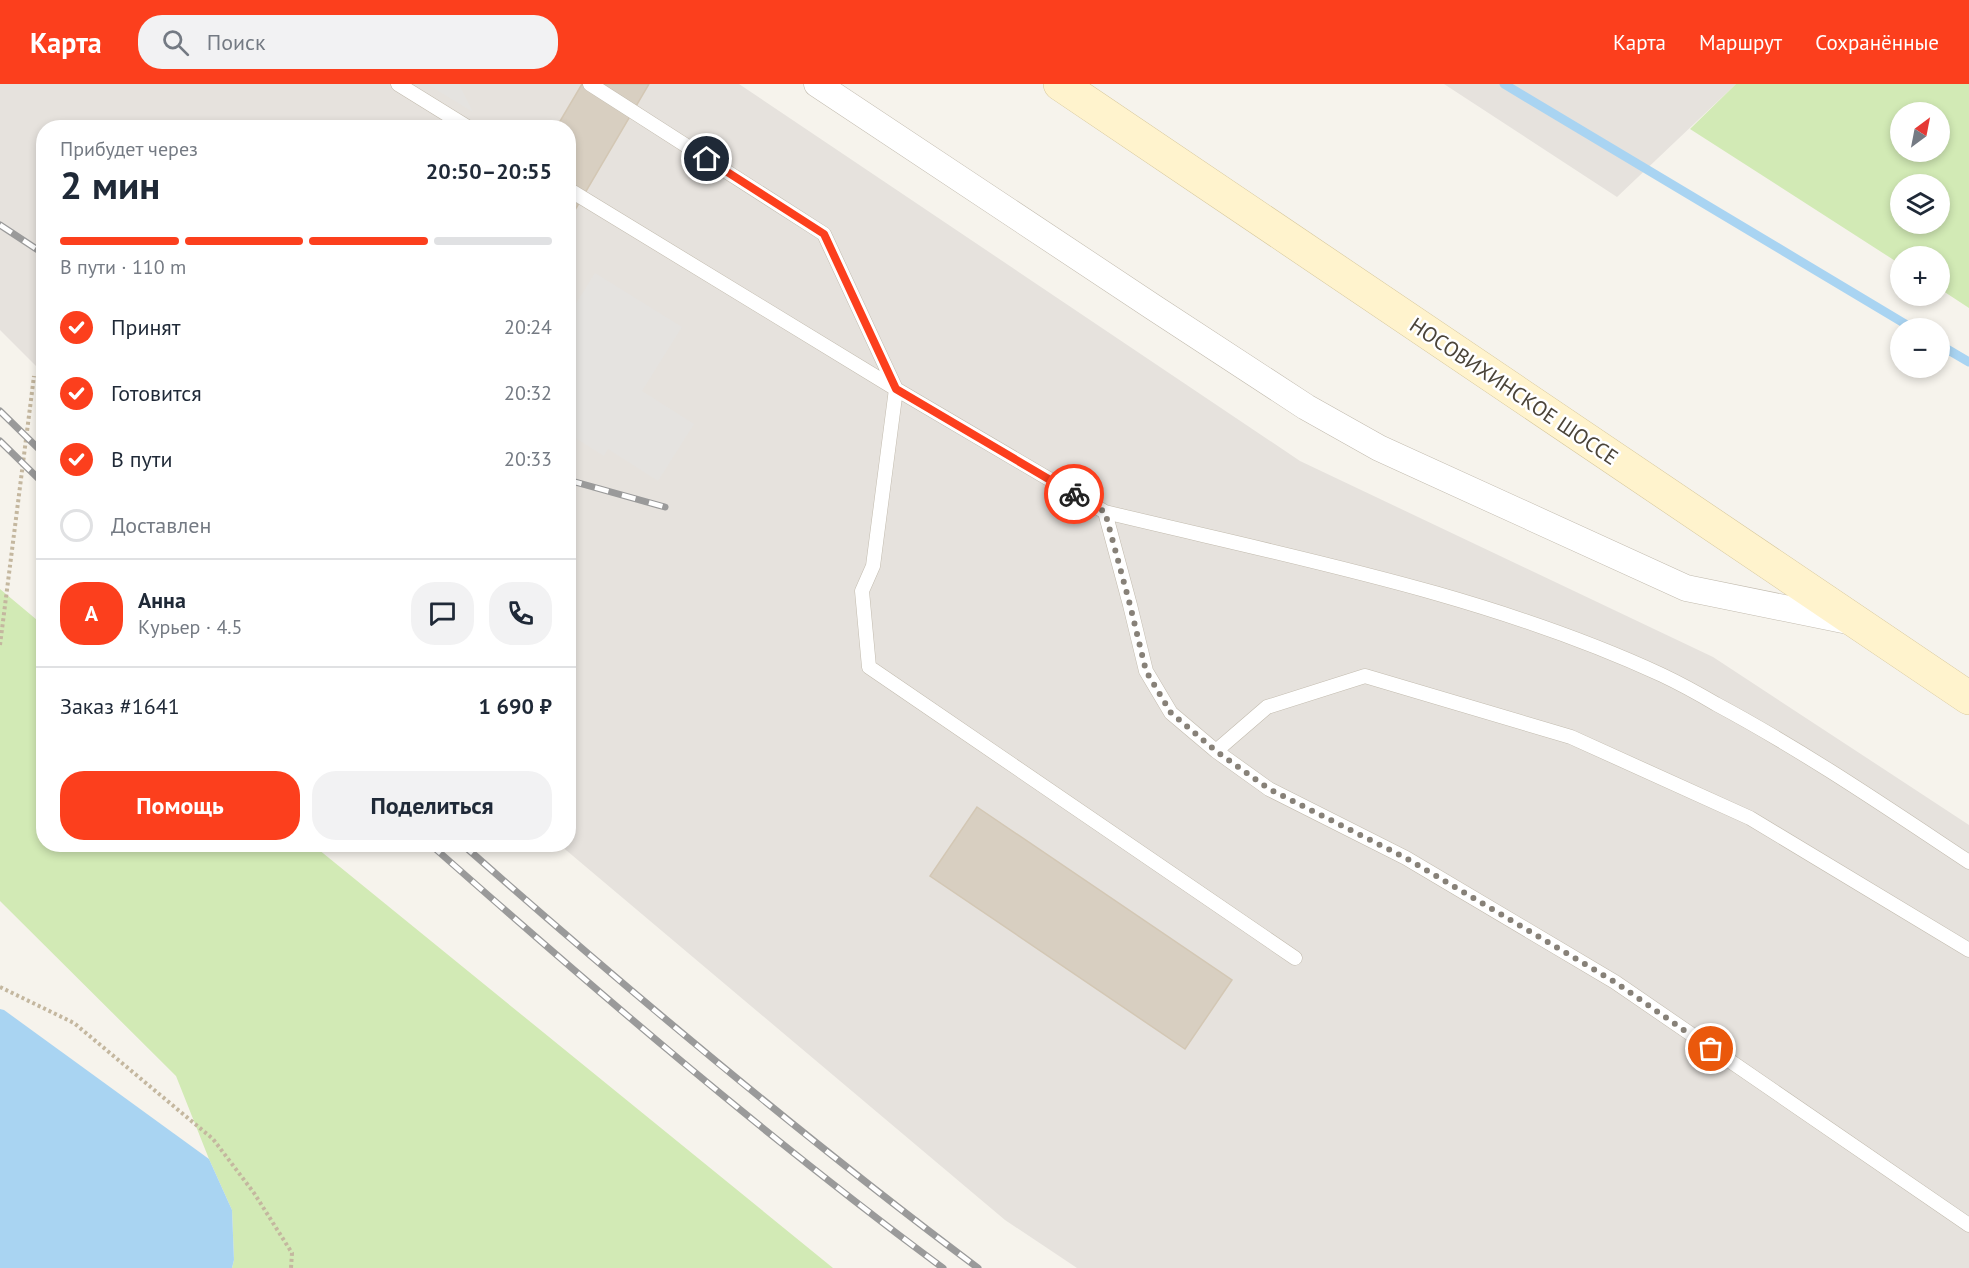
<!DOCTYPE html>
<html lang="ru">
<meta charset="utf-8">
<style>
body{margin:0;font-family:"PT Sans",sans-serif;background:#f2f2f3;color:#1f2937;height:100vh;display:flex;flex-direction:column;font-size:22px;white-space:nowrap}
*{box-sizing:border-box;margin:0}
p{font-size:20px;color:#747a83}
.icon{flex:none;width:33px;height:33px;fill:none;stroke:currentColor;stroke-width:2;stroke-linecap:round;stroke-linejoin:round}
.map{position:relative;flex:1;overflow:hidden}
.sheet{position:absolute;left:36px;top:36px;width:540px;height:732px;display:flex;flex-direction:column;background:#fff;border-radius:24px;box-shadow:0 3px 9px #0003}
.sheet>*{flex:none}
.needle{width:39px;rotate:32deg}
.buttons{position:absolute;left:1890px;top:18px;display:grid;gap:12px}
.buttons a{display:grid;place-items:center;width:60px;height:60px;border-radius:50%;background:#fff;box-shadow:0 3px 9px #0003;font-size:30px}
.pin{position:absolute;display:grid;place-items:center;width:51px;height:51px;color:#fff;margin:-26px;border:3px solid #fff;border-radius:50%;box-shadow:0 2px 6px #0007}
.courier{position:absolute;display:grid;place-items:center;width:60px;height:60px;margin:-30px;border:4px solid #fc3f1d;border-radius:50%;background:#fff;color:#222;box-shadow:0 2px 8px #0007}
.overview em{font-style:normal;font-weight:700}
.overview div{display:flex;flex-direction:column-reverse}
.overview{display:flex;align-items:center;justify-content:space-between;height:102px;padding:0 24px}
h1{font-size:39px;font-weight:700;line-height:45px}
.bar{display:grid;grid-template-columns:repeat(4,1fr);gap:9px 6px;align-content:center;height:72px;padding:0 24px}
.bar i{height:8px;border-radius:4px;background:#e0e1e3}
.bar .current{background:#fc3f1d}
.bar p{grid-column:span 4}
.line{display:flex;align-items:center;gap:15px;padding:0 24px;border-top:2px solid #e0e1e3}
.line div{flex:1}
.round{display:grid;place-items:center;flex:none;width:63px;height:63px;border-radius:24px;background:#f2f2f3}
ol{padding:0 24px;list-style:none}
li{display:flex;align-items:center;gap:18px;height:66px}
li p{margin-inline-start:auto}
li .icon{padding:6px;border-radius:50%;background:#fc3f1d;color:#fff;stroke-width:4}
li:last-child{color:#747a83}
li i{width:33px;height:33px;border:3px solid #e0e1e3;border-radius:50%}
.cta{display:flex;gap:12px;margin-top:auto;padding:12px 24px}
.cta a{flex:1;height:69px;border-radius:24px;background:#fc3f1d;color:#fff;font-size:24px;font-weight:700;line-height:69px;text-align:center}
.cta a+a{background:#f2f2f3;color:#1f2937}
header{display:flex;align-items:center;gap:36px;box-sizing:border-box;height:84px;padding:0 30px;background:#fc3f1d;color:#fff}
header strong{font-size:28px}
nav{display:flex;gap:33px;margin-inline-start:auto;font-size:21px}
.search{width:420px;height:54px;background:#f2f2f3;display:flex;align-items:center;gap:15px;box-sizing:border-box;padding:0 21px;border-radius:24px;color:#747a83;font-size:22px}
.map>svg:first-child{display:block}
</style>
<header>
<strong>Карта</strong>
<div class="search"><svg class="icon" aria-label="search" viewBox="0 0 24 24"><circle cx="10" cy="10" r="6"/><path d="M15 15l6 6"/></svg>Поиск</div>
<nav><a>Карта</a><a>Маршрут</a><a>Сохранённые</a></nav>
</header>
<div class="map">
<svg width="1969" height="1184" viewBox="0 0 1969 1184">
<rect width="100%" height="100%" fill="#f6f3ec"/>
<path fill="#e6e2dd" d="M0,0H739L1300,377L1713,573L1969,741V1184H1077L1005,1136L560,761L568,760V44H44L43,289L0,246Z
M1444,0H1736L1617,113Z"/>
<path fill="#d2eab5" fill-rule="evenodd" d="M1736,0H1969V224L1940,205V172H1900V180L1690,45ZM1900,28H1940V68H1900ZM1900,100H1940V140H1900Z
M0,505L43,541L44,760L313,761L833,1184H232L234,1176L232,1126L209,1075L176,992L0,817Z"/>
<path fill="#e5e3e0" d="M427,0H459L473,28Z
M595,189L682,243L642,307L694,340L658,397L608,365L604,372L569,350V231Z"/>
<path fill="#a9d4f2" d="M0,925L4,926L209,1075L232,1126L234,1176L232,1184H0Z"/>
<g fill="none" stroke-linecap="round" stroke-linejoin="round">
<path stroke="#a9d4f2" stroke-width="9" d="M1504,0L1912,244
M1940,261L1969,278"/>
</g>
<path fill="#d8cfc1" stroke="#d3c7b4" stroke-width="1.5" d="M582,0H649L568,138V44H556Z
M977,723L1232,896L1185,965L930,792Z"/>
<g fill="none" stroke-linecap="round" stroke-linejoin="round">
<g stroke="#c2bbae" stroke-width="15">
<path id="service" d="M398,0L469,44
M590,0L824,150L896,305L1105,428L1130,521L1146,587L1171,629L1216,667L1269,705L1406,774L1615,898L1969,1141
M568,105L896,305L873,482L862,507L869,583L1295,874
M1105,428C1291,473 1487,510 1662,591C1681,600 1699,610 1716,620C1804,667 1886,723 1969,778
M1216,667L1267,623L1365,592L1571,653L1750,734L1969,866"/>
</g>
<g stroke="#c2bbae" stroke-width="27">
<path id="minor" d="M817,0L1153,223L1306,323L1379,364L1686,504L1848,537"/>
</g>
<g stroke="#d6c79b" stroke-width="34">
<path id="secondary" d="M1060,0L1969,614"/>
</g>
<path stroke="#c4b79f" stroke-width="4" stroke-dasharray="3 3" stroke-linecap="butt" d="M0,561L34,292
M0,903L74,939L213,1055L254,1109L292,1169L291,1184"/>
<use href="#service" stroke="#fff" stroke-width="14"/>
<use href="#minor" stroke="#fff" stroke-width="26"/>
<use href="#secondary" stroke="#fff3cd" stroke-width="33"/>
<g stroke="#9a9a9a" stroke-width="7">
<path id="rail" d="M0,141L44,170
M0,327L44,370
M0,357L44,400
M568,396L665,423
M430,760C596,907 765,1052 943,1184
M462,760C629,907 800,1051 978,1184"/>
</g>
<use href="#rail" stroke="#fff" stroke-width="4.5" stroke-dasharray="14" stroke-linecap="butt"/>
</g>
<g fill="none" stroke-linecap="round" stroke-linejoin="round">
<path stroke="#878178" stroke-width="6" stroke-dasharray="0 10.8" d="M1074,410L1105,428L1130,521L1146,587L1171,629L1216,667L1269,705L1406,774L1615,898L1711,965"/>
<path stroke="#fc3f1d" stroke-width="8" d="M707,75L824,150L896,305L1074,410"/>
</g>
<g text-anchor="middle" dominant-baseline="central" stroke-width="5" stroke-linejoin="round" paint-order="stroke">
<g font-size="21" fill="#4b4439" stroke="#fff">
<text transform="translate(1514 307) rotate(34)">НОСОВИХИНСКОЕ ШОССЕ</text>
</g>
</g>
</svg>
<div class="buttons">
<a><svg class="needle" viewBox="-14 -14 28 28"><path d="M0-13l5 13h-10z" fill="#e53935"/><path d="M0 13l5-13h-10z" fill="#747a83"/></svg></a>
<a><svg class="icon" aria-label="layers" viewBox="0 0 24 24"><path d="M12 4l9 5-9 5-9-5zM3 14l9 5 9-5"/></svg></a>
<a>+</a>
<a>−</a>
</div>
<div class="pin" style="left:1711px;top:965px;background:#ea580c"><svg class="icon" aria-label="bag" viewBox="0 0 24 24"><path d="M5 8h14l-1 12H6zM9 8a3 3 0 0 1 6 0"/></svg></div>
<div class="pin" style="left:707px;top:75px;background:#1f2937"><svg class="icon" aria-label="home" viewBox="0 0 24 24"><path d="M3 11l9-7 9 7M6 9v11h12V9"/></svg></div>
<div class="courier" style="left:1074px;top:410px"><svg class="icon" aria-label="bike" viewBox="0 0 24 24"><circle cx="6" cy="16" r="4"/><circle cx="18" cy="16" r="4"/><path d="M6 16l4-8h5l3 8M10 8l3 8H6M13 5h3"/></svg></div>
<section class="sheet">
<div class="overview"><div><h1>2 мин</h1><p>Прибудет через</p></div><em>20:50–20:55</em></div>
<div class="bar"><i class="current"></i><i class="current"></i><i class="current"></i><i></i><p>В пути · 110 m</p></div>
<ol>
<li><svg class="icon" aria-label="check" viewBox="0 0 24 24"><path d="M5 12l5 5 9-10"/></svg>Принят<p>20:24</p></li>
<li><svg class="icon" aria-label="check" viewBox="0 0 24 24"><path d="M5 12l5 5 9-10"/></svg>Готовится<p>20:32</p></li>
<li><svg class="icon" aria-label="check" viewBox="0 0 24 24"><path d="M5 12l5 5 9-10"/></svg>В пути<p>20:33</p></li>
<li><i></i>Доставлен</li>
</ol>
<div class="line" style="height:108px"><b class="round" style="background:#fc3f1d;color:#fff">А</b><div><b>Анна</b><p>Курьер · 4.5</p></div><a class="round"><svg class="icon" aria-label="chat" viewBox="0 0 24 24"><path d="M4 5h16v11H9l-5 4z"/></svg></a><a class="round"><svg class="icon" aria-label="phone" viewBox="0 0 24 24"><path d="M5 4h4l2 5-3 2q2 4 5 5l2-3 5 2v4C11 20 4 13 5 4z"/></svg></a></div>
<div class="line" style="height:78px"><div>Заказ #1641</div><b>1 690 ₽</b></div>
<div class="cta"><a>Помощь</a><a>Поделиться</a></div>
</section>
</div>
